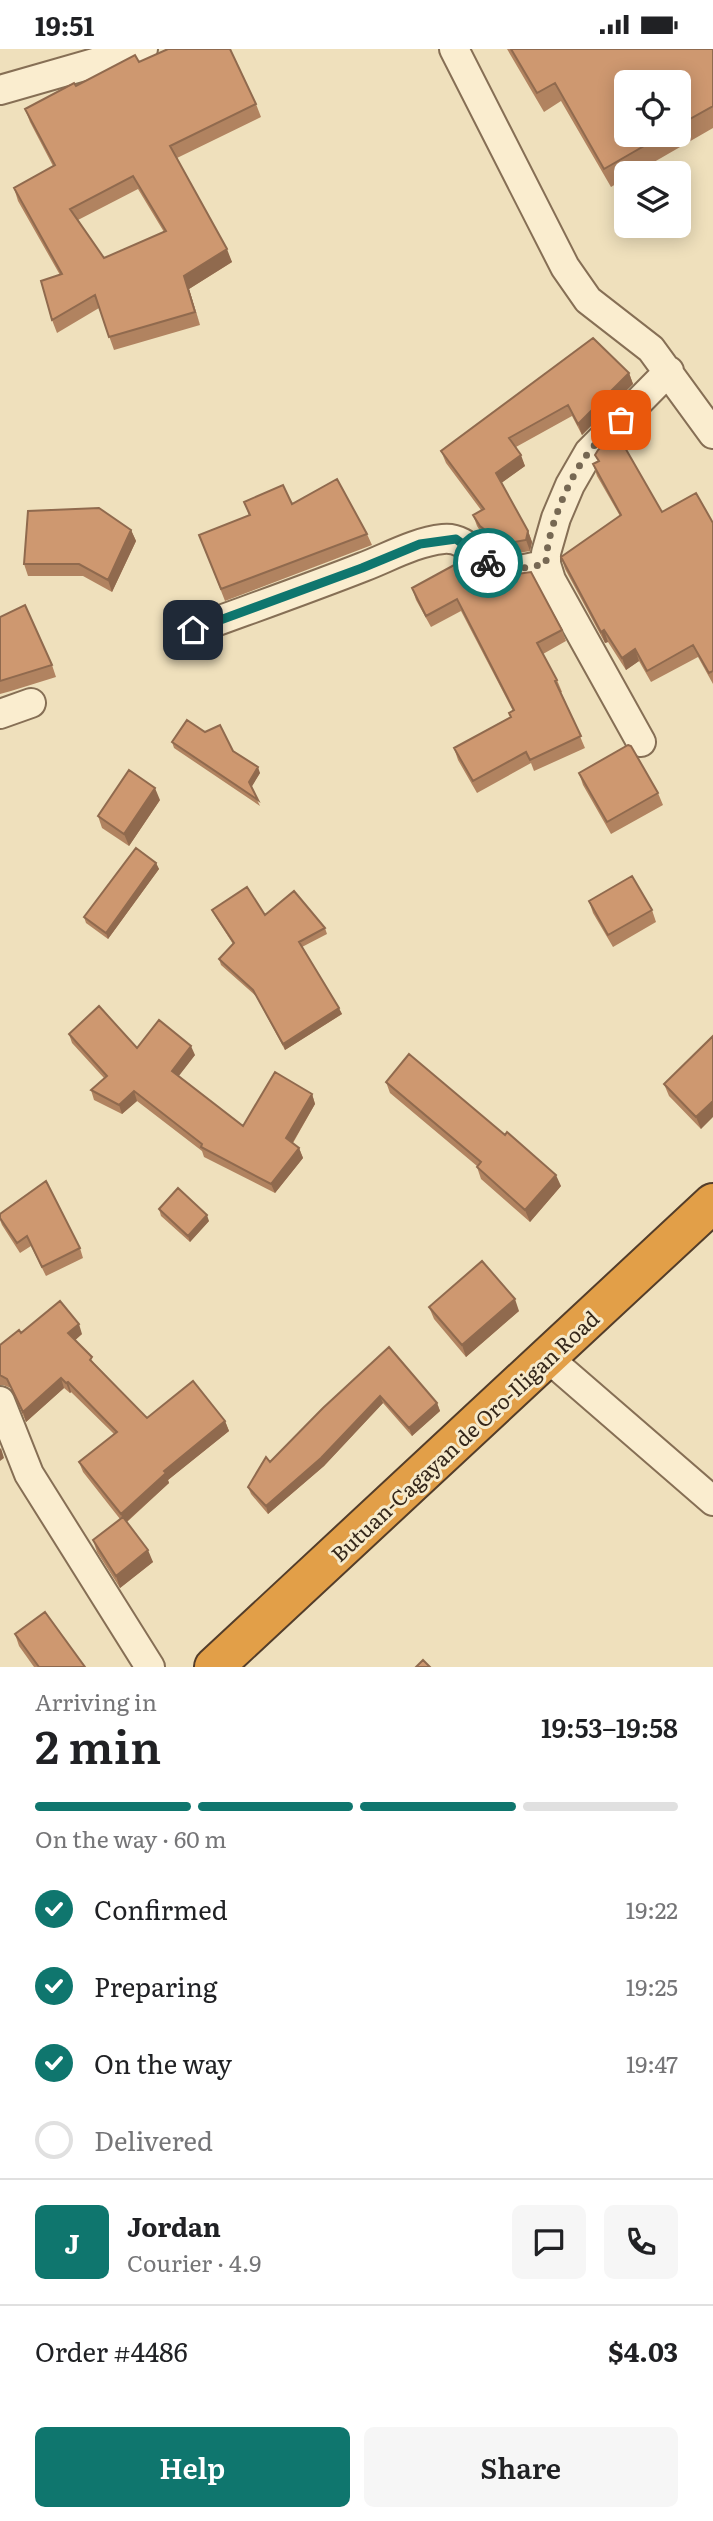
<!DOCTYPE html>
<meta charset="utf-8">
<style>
body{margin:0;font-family:Literata,serif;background:#f6f6f6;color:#202124;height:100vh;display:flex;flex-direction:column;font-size:26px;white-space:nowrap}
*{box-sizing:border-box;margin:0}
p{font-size:23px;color:#757577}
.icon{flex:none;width:38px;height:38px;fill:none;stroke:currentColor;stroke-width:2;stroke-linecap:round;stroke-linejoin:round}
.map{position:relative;height:1618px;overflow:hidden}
.drawer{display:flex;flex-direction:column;background:#fff;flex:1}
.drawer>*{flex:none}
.buttons{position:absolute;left:614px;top:21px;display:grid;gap:14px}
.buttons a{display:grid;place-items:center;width:77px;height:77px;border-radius:10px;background:#fff;box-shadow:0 4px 18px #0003;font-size:35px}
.pin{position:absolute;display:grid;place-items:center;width:60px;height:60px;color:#fff;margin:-30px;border-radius:14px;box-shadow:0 4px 10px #0006}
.courier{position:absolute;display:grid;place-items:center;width:70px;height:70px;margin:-35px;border:5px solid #0f766e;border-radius:50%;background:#fff;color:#222;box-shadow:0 2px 9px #0007}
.head em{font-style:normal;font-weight:600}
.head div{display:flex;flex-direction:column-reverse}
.head{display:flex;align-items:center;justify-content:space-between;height:119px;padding:0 35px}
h1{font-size:46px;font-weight:600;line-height:52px}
.bar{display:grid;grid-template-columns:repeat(4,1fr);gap:10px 7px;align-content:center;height:84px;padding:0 35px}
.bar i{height:9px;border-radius:5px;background:#e0e0e0}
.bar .on{background:#0f766e}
.bar p{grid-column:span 4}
.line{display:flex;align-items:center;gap:18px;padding:0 35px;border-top:2px solid #e0e0e0}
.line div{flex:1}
.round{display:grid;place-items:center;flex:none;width:74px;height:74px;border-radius:10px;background:#f6f6f6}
ol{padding:0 35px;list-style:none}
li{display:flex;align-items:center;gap:21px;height:77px}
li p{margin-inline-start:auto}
li .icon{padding:7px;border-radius:50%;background:#0f766e;color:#fff;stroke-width:4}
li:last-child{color:#757577}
li i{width:38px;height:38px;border:4px solid #e0e0e0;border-radius:50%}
.button{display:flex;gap:14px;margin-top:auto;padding:14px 35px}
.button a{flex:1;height:80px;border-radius:10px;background:#0f766e;color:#fff;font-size:28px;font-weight:600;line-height:80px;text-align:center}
.button a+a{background:#f6f6f6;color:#202124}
.status{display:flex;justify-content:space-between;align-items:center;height:49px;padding:0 35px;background:#fff;direction:ltr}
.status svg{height:19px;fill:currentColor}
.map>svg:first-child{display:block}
</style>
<div class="status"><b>19:51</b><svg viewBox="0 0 49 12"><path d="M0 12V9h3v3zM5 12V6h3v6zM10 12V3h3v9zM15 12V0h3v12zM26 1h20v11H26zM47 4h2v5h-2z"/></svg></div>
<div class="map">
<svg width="713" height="1618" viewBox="0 0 713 1618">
<rect width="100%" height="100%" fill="#efe0bc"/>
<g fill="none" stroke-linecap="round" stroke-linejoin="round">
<g stroke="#866f55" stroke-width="32">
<path id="street" d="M454,0L565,218L588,251L651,300L713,385
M0,41L143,0
M193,581C250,560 307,540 363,518C389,508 415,493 443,490C468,487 481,515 503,520C516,524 533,518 546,515
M0,665L31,654
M641,693L551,531L546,515V504L556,469L570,436L589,403L669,322
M548,1309L713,1452
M0,1352L29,1425L150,1618"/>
</g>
<g stroke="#533d2a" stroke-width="42">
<path id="highway" d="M214,1618L713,1154"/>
</g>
<use href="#street" stroke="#faedcf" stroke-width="28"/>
<use href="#highway" stroke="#e29f48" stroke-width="38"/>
</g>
<path fill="#b18360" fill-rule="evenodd" d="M507,0H713V79L635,124H626V129L611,138L561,52L544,63ZM679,33V86H626Z
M139,13L256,55L261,68L177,109L232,213L189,240L200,276L114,301L99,259L57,284L52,271L60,226L18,152L14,139L53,117L30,73L25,60L76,37ZM138,140L164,183L104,209L78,171Z
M629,324L633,335L582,386L572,367L516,398L525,417L501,434L528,482L532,493L530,502L513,505L502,502L484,488L477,477L473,466L481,461L446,414L441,402Z
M595,406L662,463L713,474V635L698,608L651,633L639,612L626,621L608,593L605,594L565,520L561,508L620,467L597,427L593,415L598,413Z
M244,453L292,455L367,485L372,496L225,552L204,498L249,466Z
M131,481L136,492L112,543L83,527H28L24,515Z
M467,509L562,581L566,592L543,605L557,631L562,643H561L585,699L534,722L531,714L477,744L458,711L454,699L510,668L513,662L461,562L431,578L416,551L412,539Z
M0,568L52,616L56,628L11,642L0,645Z
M172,693L233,702L260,724L251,738L260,757L174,699Z
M579,724L658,744L663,756L611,785L583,736Z
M160,751L129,797L102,779L98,767Z
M156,814L159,820L108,890L86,874L84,868Z
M589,852L652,861L656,873L613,898L593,864Z
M212,861L265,866L325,879L327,885L302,898L342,965L285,1001L256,947L221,916L219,910L233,895L215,867Z
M69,985L137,999L195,1006L178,1027L243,1077L312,1045L315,1055L293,1094L299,1099L303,1109L275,1144L204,1108L202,1102L137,1052L122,1065L94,1051L91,1041L104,1029L72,994Z
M713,987L701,1080L669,1047L664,1035Z
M386,1033L561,1137L530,1173L481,1130L477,1118V1117L390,1044Z
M159,1160L209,1172L190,1193L161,1167Z
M0,1165L80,1199L83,1209L46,1227L31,1197L20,1204L2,1176L0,1171Z
M429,1258L519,1262L466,1308L434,1270Z
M21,1284L82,1285L75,1291L95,1315L147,1369L225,1372L229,1382L168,1431L169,1434L127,1473L153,1513L120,1539L97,1503L93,1491L120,1470L83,1423L79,1413L114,1385L71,1343L70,1344L64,1339L26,1373L11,1339L3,1336H0V1296Z
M389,1298L437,1354L440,1362L412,1387L383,1354L324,1417L268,1465L251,1445L248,1438L270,1413Z
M15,1585L85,1618H34L19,1597Z"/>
<path fill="#906a4e" d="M227,200L232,213L189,240L200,276L184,227Z
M629,324L633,335L582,386L578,375Z
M521,406L525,417L500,435L496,424Z
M131,481L136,492L112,543L108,531Z
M528,482L532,493L530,502L526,491Z
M604,581L608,593L605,594L601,583Z
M635,600L639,612L626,621L622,609Z
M258,718L260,724L251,739L249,733Z
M155,739L160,751L129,797L124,785Z
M156,814L159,820L108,890L106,884Z
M339,959L342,965L285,1001L283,995Z
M191,997L195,1006L175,1032L172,1022Z
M134,1042L137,1052L122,1065L119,1056Z
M312,1045L315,1055L290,1098L286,1089Z
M713,1052V1068L701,1080L696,1068Z
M299,1099L303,1109L275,1144L271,1135Z
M556,1126L561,1137L530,1173L525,1161Z
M207,1166L209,1172L190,1193L188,1187Z
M515,1250L519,1262L466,1308L462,1296Z
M79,1275L82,1285L72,1294L68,1284Z
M61,1329L64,1339L26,1373L23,1363Z
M68,1333L71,1343L70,1344L66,1334Z
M380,1347L383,1354L324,1417L268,1465L266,1457Z
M437,1354L440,1362L412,1387L409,1379Z
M225,1372L229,1382L168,1431L169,1434L124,1475L121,1465L164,1422Z
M1,1399L4,1409L0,1412V1400Z
M148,1501L153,1513L120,1539L116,1527Z"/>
<path fill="#ce9870" stroke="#906a4e" stroke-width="2" fill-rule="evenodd" d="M168,0H230L256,55L170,97L227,200L184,227L195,263L109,288L95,246L52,271L41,232L62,225L14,139L55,116L25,60L74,34L76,37L135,6L139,13ZM133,127L166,182L104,209L70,160Z
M511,0H713V57L679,76V33H626V86H663L604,120L555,34L537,44Z
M593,289L629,324L578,375L568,356L509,389L521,406L496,424L528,482L526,491L509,494L498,491L480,477L473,466L484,460L441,402Z
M616,383L662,463L696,444L713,474V622L709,624L693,596L647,622L635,600L622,609L604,581L601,583L561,508L621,466L593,415L599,412L595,406L598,401Z
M337,430L367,485L221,540L199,486L250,466L244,453L283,436L292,455Z
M99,459L131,481L108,531L79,515H24L28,462Z
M467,509L482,520L495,525L510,526L531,523L562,581L537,594L557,631L555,632L581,687L530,711L526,703L473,732L454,699L511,668L509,664L514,661L457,550L426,567L412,539Z
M25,556L52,616L0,632V568Z
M187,671L205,683L220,676L233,702L258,718L249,733L258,751L172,693Z
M628,696L631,697L658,744L607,773L579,724Z
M129,721L155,739L124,785L98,767Z
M136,799L156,814L106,884L84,868Z
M632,827L652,861L608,886L589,852Z
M247,838L265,866L294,842L325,879L299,893L339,959L283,995L253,941L219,910L234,894L212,861Z
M99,957L137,999L159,971L191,997L172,1022L243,1077L275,1023L312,1045L286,1089L299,1099L271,1135L201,1098L202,1095L134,1042L119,1056L91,1041L107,1027L69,985Z
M713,987V1052L696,1068L664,1035Z
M409,1005L505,1086L507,1083L556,1126L525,1161L477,1118L481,1113L386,1033Z
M46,1132L80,1199L42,1218L27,1187L17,1194L0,1169V1165Z
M178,1139L207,1166L188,1187L159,1160Z
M482,1212L515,1250L462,1296L429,1258Z
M60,1252L79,1275L68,1284L92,1308L90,1311L147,1369L193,1332L225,1372L164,1422L166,1424L121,1465L79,1413L117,1383L68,1333L66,1334L61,1329L23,1363L7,1330L0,1326V1296L19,1281L21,1284Z
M389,1298L437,1354L409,1379L380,1347L321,1409L266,1457L248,1438L266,1408L270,1413L323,1359Z
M123,1468L148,1501L116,1527L93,1491Z
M45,1563L85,1618H39L15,1585Z
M423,1611L430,1618H416Z"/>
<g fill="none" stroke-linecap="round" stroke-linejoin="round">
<path stroke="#766853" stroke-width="7" stroke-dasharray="0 12.6" d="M488,514C511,524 522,519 546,515C546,483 569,428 589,403C598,391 610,381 621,371"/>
<path stroke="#0f766e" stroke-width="9" d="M193,581L362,519L420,495L456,490L488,514"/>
</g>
<g text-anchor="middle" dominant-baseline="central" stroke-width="6" stroke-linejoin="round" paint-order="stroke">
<g font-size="21" fill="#35271a" stroke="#f6eacb">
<text transform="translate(464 1386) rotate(-43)">Butuan-Cagayan de Oro-Iligan Road</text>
</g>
</g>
</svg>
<div class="buttons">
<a><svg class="icon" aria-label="locate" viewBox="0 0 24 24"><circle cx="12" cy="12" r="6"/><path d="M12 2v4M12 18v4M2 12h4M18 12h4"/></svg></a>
<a><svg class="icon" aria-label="layers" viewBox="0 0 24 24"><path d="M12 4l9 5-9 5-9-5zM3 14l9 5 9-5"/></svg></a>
</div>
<div class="pin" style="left:621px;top:371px;background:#ea580c"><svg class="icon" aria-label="bag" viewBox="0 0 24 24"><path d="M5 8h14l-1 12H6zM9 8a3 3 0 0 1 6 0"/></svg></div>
<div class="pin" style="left:193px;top:581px;background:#1f2937"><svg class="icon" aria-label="home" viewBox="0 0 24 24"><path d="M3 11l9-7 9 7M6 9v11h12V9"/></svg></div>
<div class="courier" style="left:488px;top:514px"><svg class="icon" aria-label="bike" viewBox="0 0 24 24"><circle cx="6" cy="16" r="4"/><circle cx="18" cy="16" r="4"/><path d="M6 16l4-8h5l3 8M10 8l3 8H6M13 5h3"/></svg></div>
</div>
<section class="drawer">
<div class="head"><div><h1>2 min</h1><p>Arriving in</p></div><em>19:53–19:58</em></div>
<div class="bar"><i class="on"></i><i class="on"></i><i class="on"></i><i></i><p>On the way · 60 m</p></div>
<ol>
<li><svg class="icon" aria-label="check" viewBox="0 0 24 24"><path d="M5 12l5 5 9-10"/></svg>Confirmed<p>19:22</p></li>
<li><svg class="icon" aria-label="check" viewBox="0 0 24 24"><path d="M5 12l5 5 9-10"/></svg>Preparing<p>19:25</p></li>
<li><svg class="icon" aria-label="check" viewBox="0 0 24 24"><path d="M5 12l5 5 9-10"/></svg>On the way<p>19:47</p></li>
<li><i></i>Delivered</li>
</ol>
<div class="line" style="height:126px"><b class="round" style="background:#0f766e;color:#fff">J</b><div><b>Jordan</b><p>Courier · 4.9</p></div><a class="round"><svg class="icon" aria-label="chat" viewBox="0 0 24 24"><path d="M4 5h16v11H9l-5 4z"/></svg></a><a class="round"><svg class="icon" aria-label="phone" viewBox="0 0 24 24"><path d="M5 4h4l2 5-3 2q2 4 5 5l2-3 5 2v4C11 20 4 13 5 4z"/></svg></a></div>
<div class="line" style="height:91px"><div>Order #4486</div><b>$4.03</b></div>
<div class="button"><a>Help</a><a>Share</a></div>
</section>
